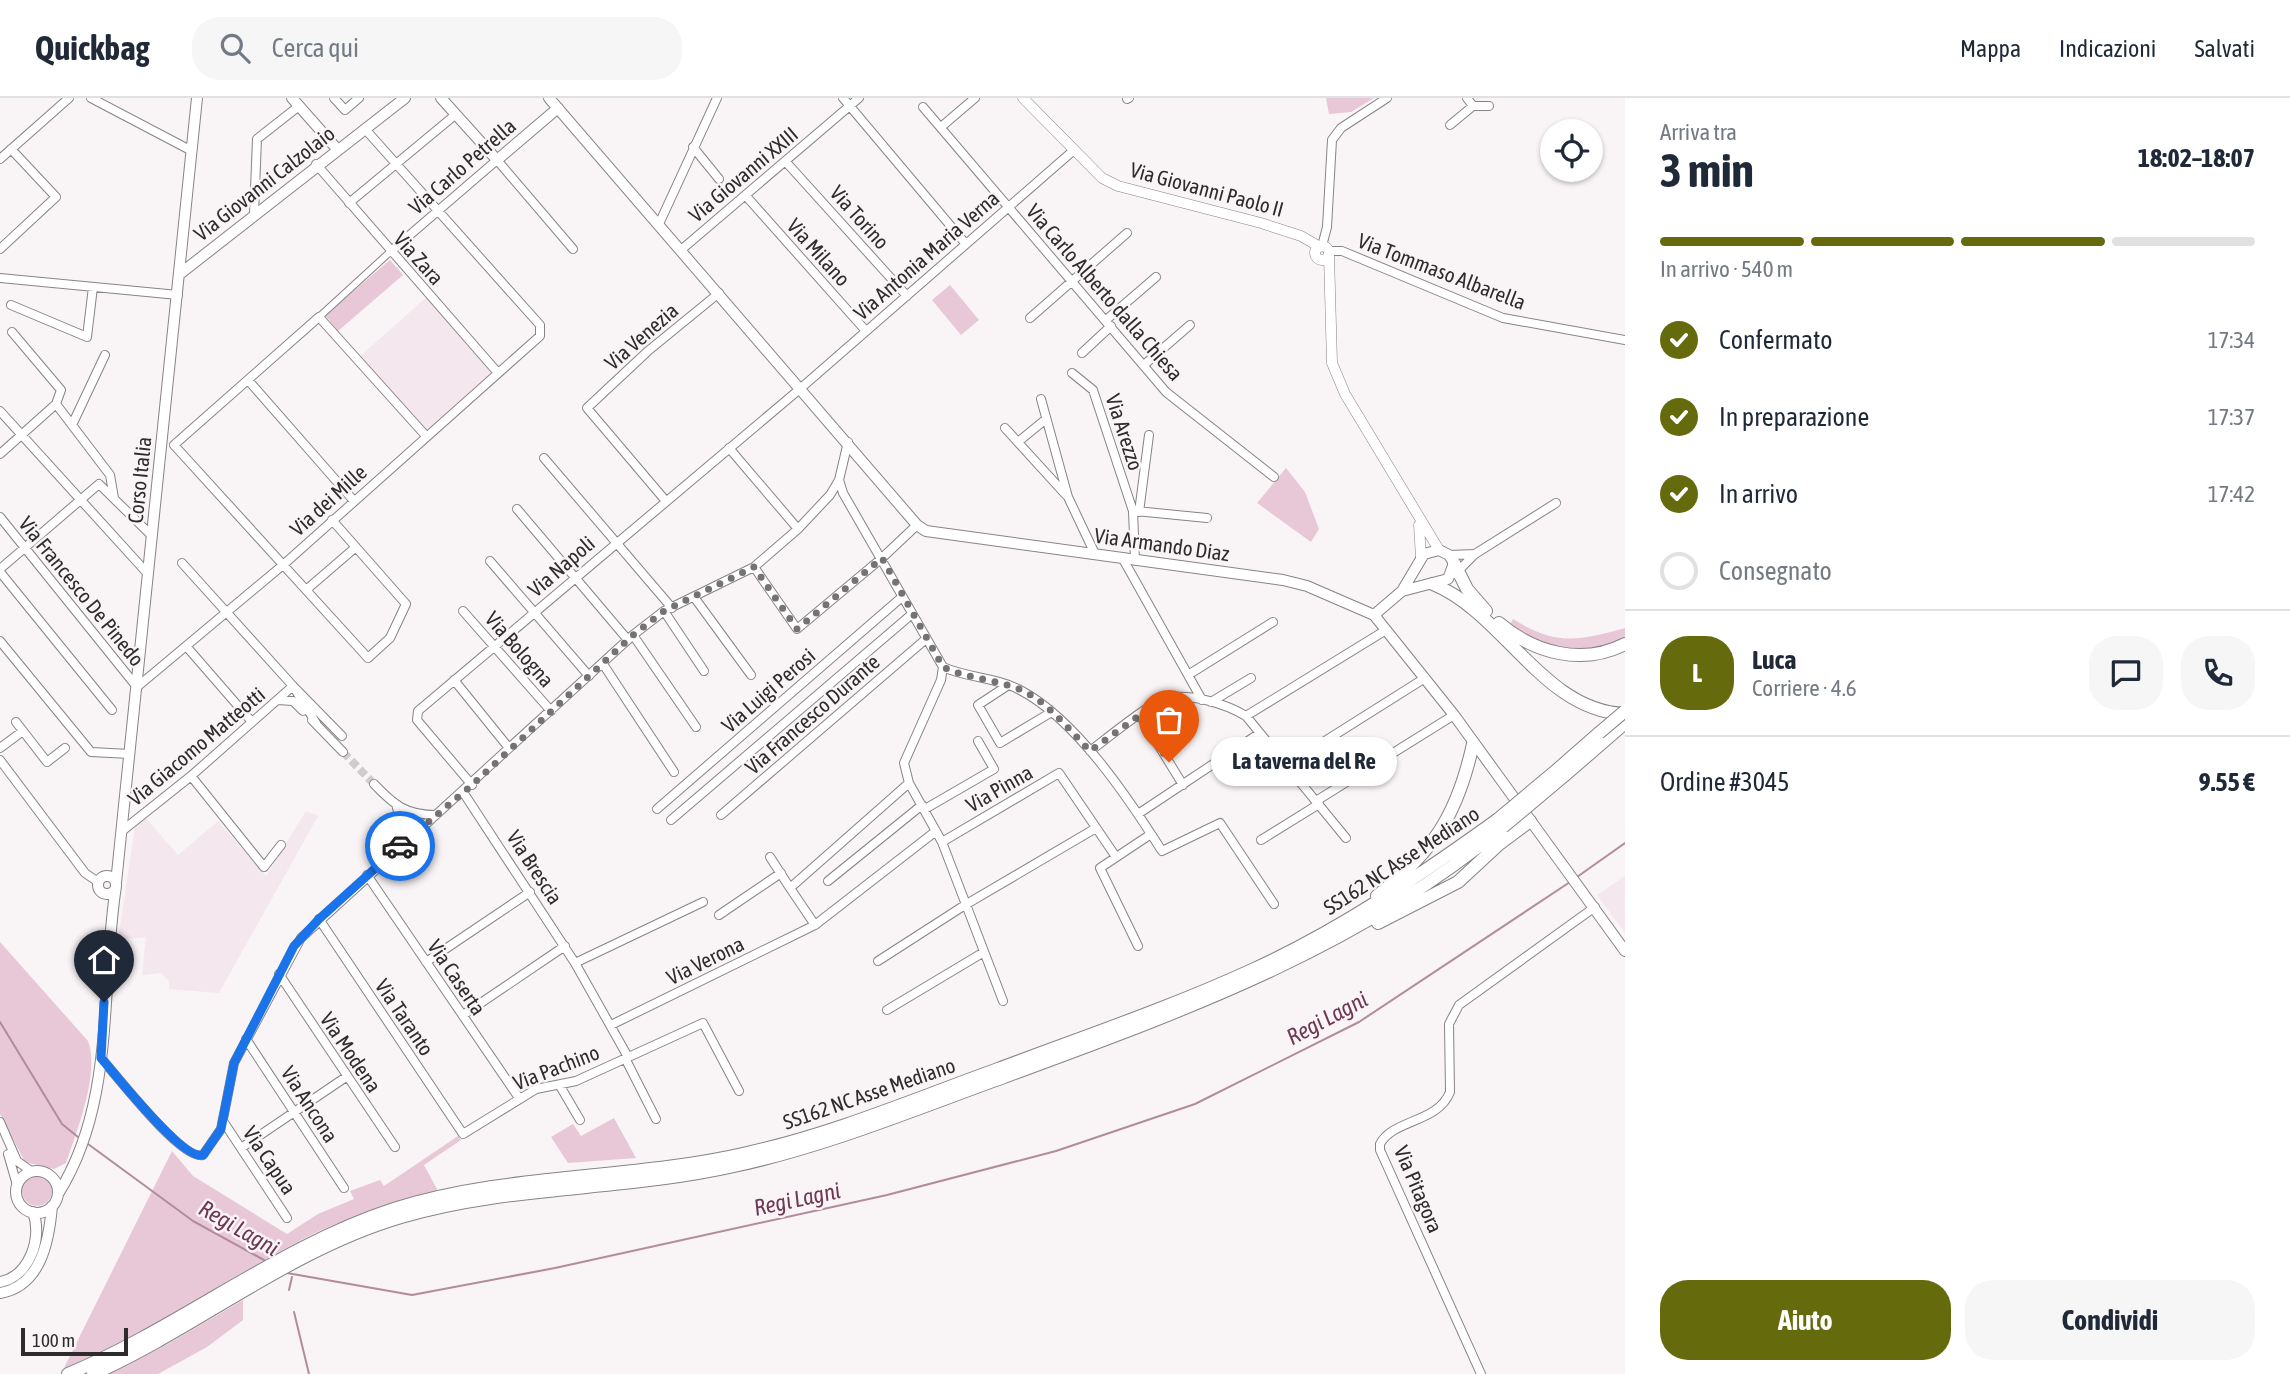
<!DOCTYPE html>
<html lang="it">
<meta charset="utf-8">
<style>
body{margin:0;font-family:"Asap Condensed",sans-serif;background:#f6f6f7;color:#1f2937;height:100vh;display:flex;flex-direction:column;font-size:26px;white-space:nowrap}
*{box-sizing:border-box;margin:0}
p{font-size:23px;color:#747a83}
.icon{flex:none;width:38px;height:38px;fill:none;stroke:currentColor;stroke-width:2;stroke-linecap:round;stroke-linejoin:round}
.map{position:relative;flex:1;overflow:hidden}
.sheet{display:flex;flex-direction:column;background:#fff;width:665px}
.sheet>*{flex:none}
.buttons{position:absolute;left:1540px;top:21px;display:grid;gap:14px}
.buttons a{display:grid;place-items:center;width:63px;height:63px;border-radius:50%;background:#fff;box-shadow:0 2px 5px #0004;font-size:35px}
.scale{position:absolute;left:21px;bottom:18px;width:107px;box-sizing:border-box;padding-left:7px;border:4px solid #2e2c2d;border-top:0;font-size:19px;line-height:24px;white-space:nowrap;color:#2e2c2d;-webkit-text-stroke:5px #f9f4f6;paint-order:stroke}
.pin{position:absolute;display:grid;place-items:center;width:60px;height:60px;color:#fff;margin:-72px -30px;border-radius:50% 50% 50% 0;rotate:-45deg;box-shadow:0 0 7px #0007}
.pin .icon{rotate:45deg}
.courier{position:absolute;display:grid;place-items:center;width:70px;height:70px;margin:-35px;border:5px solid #1a73e8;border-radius:50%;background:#fff;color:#222;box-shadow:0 2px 9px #0007}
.bubble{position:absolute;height:49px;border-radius:24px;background:#fff;box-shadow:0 2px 5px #0004;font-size:23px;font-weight:700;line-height:49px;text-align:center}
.summary em{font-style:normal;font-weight:700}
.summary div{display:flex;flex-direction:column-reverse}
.summary{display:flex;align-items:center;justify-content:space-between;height:119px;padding:0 35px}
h1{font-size:46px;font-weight:700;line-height:52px}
.bar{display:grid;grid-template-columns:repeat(4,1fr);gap:10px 7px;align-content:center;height:84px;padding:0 35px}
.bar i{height:9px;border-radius:5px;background:#e0e1e3}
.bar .selected{background:#656a0c}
.bar p{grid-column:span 4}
.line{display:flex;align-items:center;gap:18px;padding:0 35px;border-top:2px solid #e0e1e3}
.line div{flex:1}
.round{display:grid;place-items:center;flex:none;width:74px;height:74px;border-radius:28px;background:#f6f6f7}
ol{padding:0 35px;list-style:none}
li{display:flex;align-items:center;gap:21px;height:77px}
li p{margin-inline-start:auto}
li .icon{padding:7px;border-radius:50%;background:#656a0c;color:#fff;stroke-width:4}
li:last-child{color:#747a83}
li i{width:38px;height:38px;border:4px solid #e0e1e3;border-radius:50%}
.primary-button{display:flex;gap:14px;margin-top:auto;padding:14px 35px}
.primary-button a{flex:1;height:80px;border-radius:28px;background:#656a0c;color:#fff;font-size:28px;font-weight:700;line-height:80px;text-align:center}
.primary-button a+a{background:#f6f6f7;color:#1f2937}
header{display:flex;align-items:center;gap:42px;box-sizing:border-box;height:98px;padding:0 35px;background:#fff;border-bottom:2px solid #e0e1e3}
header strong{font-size:33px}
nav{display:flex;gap:38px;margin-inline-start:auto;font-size:24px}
.search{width:490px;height:63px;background:#f6f6f7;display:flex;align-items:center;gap:18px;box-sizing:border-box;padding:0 24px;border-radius:28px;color:#747a83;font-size:26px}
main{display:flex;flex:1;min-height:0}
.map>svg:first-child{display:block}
</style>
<header>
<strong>Quickbag</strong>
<div class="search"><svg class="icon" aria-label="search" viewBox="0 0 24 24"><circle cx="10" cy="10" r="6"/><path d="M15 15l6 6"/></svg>Cerca qui</div>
<nav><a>Mappa</a><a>Indicazioni</a><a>Salvati</a></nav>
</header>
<main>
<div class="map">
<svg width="1625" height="1276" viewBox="0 0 1625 1276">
<rect width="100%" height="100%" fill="#f9f4f6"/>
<path fill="#f4e7ed" d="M429,197L498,275L426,338L357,261Z
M306,713L318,718L219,895L169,891V883L161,875L142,877L146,839L118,842L135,729L146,720L178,757L218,723L266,778Z
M1625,778V835L1597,797Z"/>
<path fill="#e8c8d6" d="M1326,0H1374L1351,14L1329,16Z
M390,162L403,177L338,233L325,217Z
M950,187L979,222L961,237L932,202Z
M1286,370L1305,394L1319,431L1311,444L1257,405Z
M1513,521C1556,548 1578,543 1625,530V541C1573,562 1556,555 1509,528Z
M0,844L88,943C100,974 77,1033 66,1065L54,1071L25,1064L0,1016Z
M614,1020L636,1060L568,1065L551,1039L573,1026L581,1038Z
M458,1038L461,1042L424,1067L438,1093C397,1104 356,1116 317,1134C231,1176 154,1234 64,1270L172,1053L193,1078L287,1136L318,1116L354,1101L350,1093L380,1082L384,1088Z
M22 1093a15 15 0 1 1 30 0a15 15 0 1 1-30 0Z
M243,1202V1222L207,1249L158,1276H106L168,1246Z"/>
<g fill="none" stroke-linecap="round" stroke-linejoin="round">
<path stroke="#b28b9d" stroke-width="2" d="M1577,779L1625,745
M0,924L62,1026L78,1039
M88,1046L193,1123L264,1162
M287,1175L412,1197L555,1170L887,1097L1056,1053L1195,1006L1359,924L1570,784
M289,1192L292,1179
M294,1214L309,1276"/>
<path stroke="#d0ccce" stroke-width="8" stroke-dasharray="8 4" stroke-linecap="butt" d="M343,654L374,686"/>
<g stroke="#888385" stroke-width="8">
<path id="pedestrian" d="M319,219L390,154"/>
</g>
<g stroke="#888385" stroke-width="10">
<path id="minor" d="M91,0L192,53
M334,0L345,12L359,0
M843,0L965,145
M1127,1L1129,0
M1473,8H1489
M923,9L1166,294L1274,379
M1450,27L1473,8L1467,0
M941,29L975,0
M693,49L719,81
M0,61L69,0
M786,64L907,198
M316,66L498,275
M746,98L866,233
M349,105L455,17
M254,116L257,41L299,8
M659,126L717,0
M1322,148L1327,129L1332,42L1341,30L1387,0
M0,151L56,99L11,51
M681,152L859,0
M1328,153H1342L1503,220L1625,242
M390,154L497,62L573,151
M0,180L178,197
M11,207L87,239L93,189
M1030,220L1127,135
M1106,222L1156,179
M1082,255L1111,228
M1145,266L1190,227
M1072,275L1093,292L1133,413L1135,462
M248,282L354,403
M1041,301L1068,399L1095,456
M56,306L110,377L114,400
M0,313L148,476
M72,327L105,257
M1005,330L1066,397
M848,344L839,382L843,395L943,569L941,582L904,665L909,685L942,744L1003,903
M1018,344L1046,321
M174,347L368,560L390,540L406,506L332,422
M174,347L319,219L426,338
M729,350L798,431
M0,356L56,306L61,292L12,234
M544,360L672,510
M665,402L587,310L648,253L719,195
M517,411L628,542
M1136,413L1207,420
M1139,414L1149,337
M0,419L137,589L283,467L540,238V227L365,31
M1449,457L1475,456L1556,405
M1123,461L1202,602
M490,463L589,578
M182,465L293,588L316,625
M754,469L797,531L882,460L917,427
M0,471L99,386L152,438
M0,474L112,612
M1455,476L1475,456
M306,492L356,449
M694,499L751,577
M463,513L551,613
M664,513L704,573
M633,537L696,629
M0,543L91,654L130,656
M186,548L252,624
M603,566L674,674
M943,569C967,580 996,579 1020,592C1076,621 1129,701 1162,753L1220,725L1274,806
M1188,577L1273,524
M454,582L509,650
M1007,588L978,607L1000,645L1050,615
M278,602L293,603L303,613
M1211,604L1251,580
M1140,617L1183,687
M1246,618L1386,532
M312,622L343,654
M16,624L47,664L65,650
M0,650L23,633
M1090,653C1105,642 1152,603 1167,600C1191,595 1226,606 1246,618L1346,740
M0,662L85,775L98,784
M1287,667L1425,580
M191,678L264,769L281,747
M374,686C394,707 406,717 436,717
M472,687L417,622L418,613L801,290L1074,52
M463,694L575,865L628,959
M1316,703L1454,617
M397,710L402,728L398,748
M657,711L902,499
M925,711L994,671L978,643
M1138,716L1260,635
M721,717L926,541
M671,722L912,516
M122,733L191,678L293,588L342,638
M1261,742L1319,706
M942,744L1059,675L1116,759
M770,759L790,790
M367,777L519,1000
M828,783L922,707
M719,817L781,775
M319,821L463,1036L536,991L576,983L703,925L739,993
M815,827L936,733
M1138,848L1100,770L1151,736
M878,863L965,807L1096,730
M426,864L530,794
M575,865L703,804
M279,876L395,1049
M887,912L984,854
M463,917L565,848
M611,927L815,827L790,790L909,685
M246,941L344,1090
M101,960C116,977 183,1064 203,1057L221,1031L234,965L301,840L633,537L664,513L754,469L798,431L830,397L839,382
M625,960L656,1021
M560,988L580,1022
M223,1023L287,1120
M0,1024L17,1063L31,1073
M241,1050L346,979
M8,1056L17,1087
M1481,1276L1380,1052V1046C1393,1021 1438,1025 1450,994L1449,926L1459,907L1595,809"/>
</g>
<g stroke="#888385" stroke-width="11">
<path id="tertiary" d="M1023,0L1102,80L1118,88L1261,125L1301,138L1320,149
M1315 155a7 7 0 1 1 14 0a7 7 0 1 1-14 0Z
M1329,157L1332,265L1345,296L1439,452
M1419,427L1421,459"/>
</g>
<g stroke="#888385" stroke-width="12">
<path id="secondary" d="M292,0L337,51
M441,0L497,62L558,10
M549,0L917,427L926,433L1283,482L1307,488L1374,517L1454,617L1625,853
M181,175L405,0
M1374,517L1402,493L1424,456L1439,452L1449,457L1454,465L1448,481L1402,493
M98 787a9 9 0 1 1 18 0a9 9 0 1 1-18 0Z
M116,785L197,0
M16 1094a21 21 0 1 1 42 0a21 21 0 1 1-42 0Z
M58,1096C116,1004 100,891 116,788
M0,1184C29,1179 43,1140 33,1114
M0,1195C41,1188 49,1143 52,1108"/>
</g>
<g stroke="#888385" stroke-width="14">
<path id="trunk" d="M1454,465L1467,491L1486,513
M1433,486C1504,515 1543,613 1625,616
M1499,525C1534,555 1582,568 1625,546
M1558,671L1599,635
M1565,677L1625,625
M1377,798C1434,752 1457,718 1473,646
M1378,825L1458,784L1498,747L1530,723
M68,1276C181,1229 277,1149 394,1111C506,1075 631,1082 747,1055C833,1036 915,1001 998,971C1083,939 1169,910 1252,872C1340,832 1419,778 1497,722
M93,1276C198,1229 289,1152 401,1119C509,1087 624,1093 734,1068C827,1048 915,1011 1004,979C1180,914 1357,851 1503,729"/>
</g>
<use href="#pedestrian" stroke="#fff" stroke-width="6"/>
<use href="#minor" stroke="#fff" stroke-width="8"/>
<use href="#tertiary" stroke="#fff" stroke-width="10"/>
<use href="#secondary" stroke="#fff" stroke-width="10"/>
<use href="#trunk" stroke="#fff" stroke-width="12"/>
<g stroke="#888385" stroke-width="14" stroke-linecap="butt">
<path id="trunk-bridge" d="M1599,635L1625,613
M1497,722L1558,671
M1503,729L1565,677"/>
</g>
<use href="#trunk-bridge" stroke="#fff" stroke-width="12"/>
</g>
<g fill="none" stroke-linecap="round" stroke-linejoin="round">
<path stroke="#757273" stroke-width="7" stroke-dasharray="0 12.6" d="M400,748L472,687L633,537L664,513L754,469L797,531L882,460L943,569C966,580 992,581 1016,590C1044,599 1069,632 1090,653L1140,617L1169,664"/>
<path stroke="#1a73e8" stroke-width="9" d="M104,904L101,960C116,977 183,1063 203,1057L221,1031L234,965L294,848L319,821L400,748"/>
</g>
<g text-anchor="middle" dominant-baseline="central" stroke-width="5" stroke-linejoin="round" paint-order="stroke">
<g font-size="21" fill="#2e2c2d" stroke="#f9f4f6">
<text transform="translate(462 68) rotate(-41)">Via Carlo Petrella</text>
<text transform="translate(743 76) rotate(-40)">Via Giovanni XXIII</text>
<text transform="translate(264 85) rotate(-38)">Via Giovanni Calzolaio</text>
<text transform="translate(1207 91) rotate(15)">Via Giovanni Paolo II</text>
<text transform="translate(860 119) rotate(48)">Via Torino</text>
<text transform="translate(819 154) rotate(48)">Via Milano</text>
<text transform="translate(926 157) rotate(-41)">Via Antonia Maria Verna</text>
<text transform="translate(419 160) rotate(48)">Via Zara</text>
<text transform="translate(1442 173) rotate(21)">Via Tommaso Albarella</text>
<text transform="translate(1105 194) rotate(49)">Via Carlo Alberto dalla Chiesa</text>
<text transform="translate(641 238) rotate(-41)">Via Venezia</text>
<text transform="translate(1125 334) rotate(72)">Via Arezzo</text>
<text transform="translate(139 382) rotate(-84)">Corso Italia</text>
<text transform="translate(328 402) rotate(-42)">Via dei Mille</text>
<text transform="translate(1162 446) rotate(8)">Via Armando Diaz</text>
<text transform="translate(561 468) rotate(-41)">Via Napoli</text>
<text transform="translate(82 493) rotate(51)">Via Francesco De Pinedo</text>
<text transform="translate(520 551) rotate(49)">Via Bologna</text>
<text transform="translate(768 592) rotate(-41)">Via Luigi Perosi</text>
<text transform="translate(812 616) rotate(-41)">Via Francesco Durante</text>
<text transform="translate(196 648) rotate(-40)">Via Giacomo Matteotti</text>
<text transform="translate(999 690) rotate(-30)">Via Pinna</text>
<text transform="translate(1401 762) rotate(-33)">SS162 NC Asse Mediano</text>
<text transform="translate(535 769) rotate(57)">Via Brescia</text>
<text transform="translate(705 862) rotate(-26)">Via Verona</text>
<text transform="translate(457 879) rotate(56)">Via Caserta</text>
<text transform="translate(405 919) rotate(56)">Via Taranto</text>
<text transform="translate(351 954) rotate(56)">Via Modena</text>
<text transform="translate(556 969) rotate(-21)">Via Pachino</text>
<text transform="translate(869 995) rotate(-19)">SS162 NC Asse Mediano</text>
<text transform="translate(310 1006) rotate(57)">Via Ancona</text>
<text transform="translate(270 1062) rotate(56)">Via Capua</text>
<text transform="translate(1419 1091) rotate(67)">Via Pitagora</text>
</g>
<g font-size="23" font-style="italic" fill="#6f3854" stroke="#f9f4f6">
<text transform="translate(1327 920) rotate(-28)">Regi Lagni</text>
<text transform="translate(797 1101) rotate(-12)">Regi Lagni</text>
<text transform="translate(239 1130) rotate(30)">Regi Lagni</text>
</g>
</g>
</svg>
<div class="buttons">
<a><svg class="icon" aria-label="locate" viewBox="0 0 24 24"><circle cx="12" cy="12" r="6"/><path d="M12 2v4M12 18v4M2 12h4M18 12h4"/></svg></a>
</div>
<div class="scale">100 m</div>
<div class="pin" style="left:1169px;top:664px;background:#ea580c"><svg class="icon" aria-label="bag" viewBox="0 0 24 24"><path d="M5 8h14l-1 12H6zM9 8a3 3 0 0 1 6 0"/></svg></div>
<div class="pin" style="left:104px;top:904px;background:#1f2937"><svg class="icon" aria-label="home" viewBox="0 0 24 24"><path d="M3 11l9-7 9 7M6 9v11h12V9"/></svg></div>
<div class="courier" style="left:400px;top:748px"><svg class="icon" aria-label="car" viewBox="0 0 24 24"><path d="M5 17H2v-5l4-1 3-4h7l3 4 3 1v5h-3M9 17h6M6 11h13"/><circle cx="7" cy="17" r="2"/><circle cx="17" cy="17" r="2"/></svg></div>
<div class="bubble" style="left:1211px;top:639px;width:186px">La taverna del Re</div>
</div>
<section class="sheet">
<div class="summary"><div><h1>3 min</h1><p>Arriva tra</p></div><em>18:02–18:07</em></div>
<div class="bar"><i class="selected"></i><i class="selected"></i><i class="selected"></i><i></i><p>In arrivo · 540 m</p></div>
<ol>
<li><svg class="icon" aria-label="check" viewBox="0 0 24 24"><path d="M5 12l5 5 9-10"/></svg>Confermato<p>17:34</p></li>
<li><svg class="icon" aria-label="check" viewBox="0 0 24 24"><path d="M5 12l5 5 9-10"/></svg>In preparazione<p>17:37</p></li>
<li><svg class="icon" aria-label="check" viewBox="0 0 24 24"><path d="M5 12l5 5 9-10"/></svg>In arrivo<p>17:42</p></li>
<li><i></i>Consegnato</li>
</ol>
<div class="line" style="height:126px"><b class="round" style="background:#656a0c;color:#fff">L</b><div><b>Luca</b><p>Corriere · 4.6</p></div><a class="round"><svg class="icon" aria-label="chat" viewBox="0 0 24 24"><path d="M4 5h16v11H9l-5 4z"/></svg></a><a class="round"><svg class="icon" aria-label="phone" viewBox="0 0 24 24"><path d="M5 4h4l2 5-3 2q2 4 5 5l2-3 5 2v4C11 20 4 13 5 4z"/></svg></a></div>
<div class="line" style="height:91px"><div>Ordine #3045</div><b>9.55 €</b></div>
<div class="primary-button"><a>Aiuto</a><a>Condividi</a></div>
</section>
</main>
